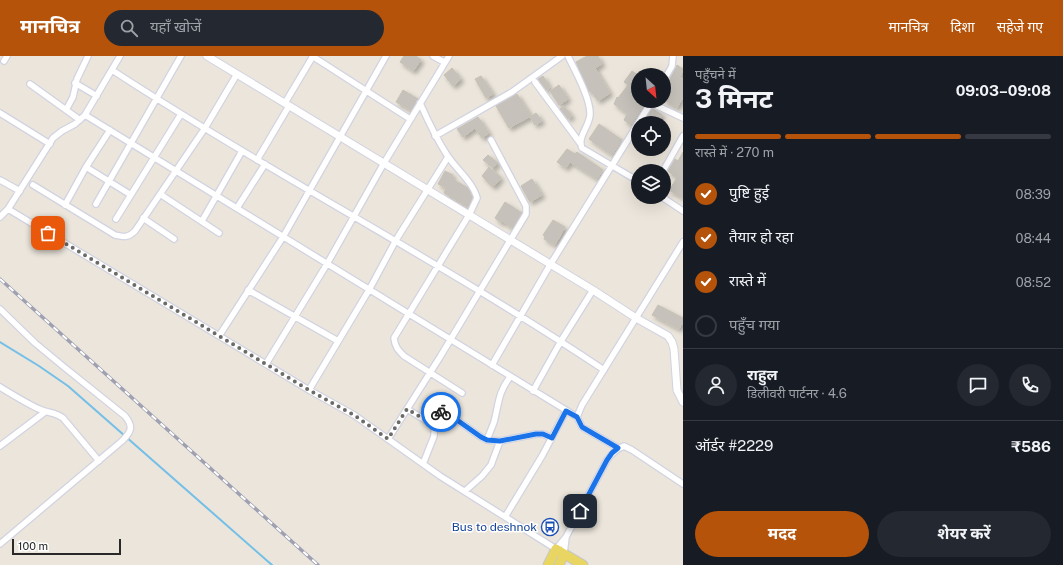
<!DOCTYPE html>
<html lang="hi">
<meta charset="utf-8">
<style>
body{margin:0;font-family:"Public Sans","Noto Sans Devanagari",sans-serif;background:#242831;color:#f1f3f6;height:100vh;display:flex;flex-direction:column;font-size:15px;white-space:nowrap}
*{box-sizing:border-box;margin:0}
p{font-size:13px;color:#9ea1a6}
.icon{flex:none;width:22px;height:22px;fill:none;stroke:currentColor;stroke-width:2;stroke-linecap:round;stroke-linejoin:round}
.map{position:relative;flex:1;overflow:hidden}
.sheet{display:flex;flex-direction:column;background:#171b24;width:380px}
.sheet>*{flex:none}
.needle{width:26px;rotate:153deg}
.fabs{position:absolute;left:631px;top:12px;display:grid;gap:8px}
.fabs a{display:grid;place-items:center;width:40px;height:40px;border-radius:50%;background:#171b24;box-shadow:0 4px 16px #0002;font-size:20px}
.scale{position:absolute;left:12px;bottom:10px;width:109px;box-sizing:border-box;padding-left:4px;border:2px solid #292929;border-top:0;font-size:11px;line-height:14px;white-space:nowrap;color:#292929;-webkit-text-stroke:3px #fff;paint-order:stroke}
.pin{position:absolute;display:grid;place-items:center;width:34px;height:34px;color:#fff;margin:-17px;border-radius:8px;box-shadow:0 2px 6px #0006}
.courier{position:absolute;display:grid;place-items:center;width:40px;height:40px;margin:-20px;border:3px solid #1a73e8;border-radius:50%;background:#fff;color:#222;box-shadow:0 1px 5px #0007}
.overview em{font-style:normal;font-weight:700}
.overview div{display:flex;flex-direction:column-reverse}
.overview{display:flex;align-items:center;justify-content:space-between;height:68px;padding:0 12px}
h1{font-size:26px;font-weight:700;line-height:30px}
.bar{display:grid;grid-template-columns:repeat(4,1fr);gap:6px 4px;align-content:center;height:48px;padding:0 12px}
.bar i{height:5px;border-radius:3px;background:#363941}
.bar .on{background:#b45309}
.bar p{grid-column:span 4}
.line{display:flex;align-items:center;gap:10px;padding:0 12px;border-top:1px solid #363941}
.line div{flex:1}
.round{display:grid;place-items:center;flex:none;width:42px;height:42px;border-radius:21px;background:#242831}
ol{padding:0 12px;list-style:none}
li{display:flex;align-items:center;gap:12px;height:44px}
li p{margin-inline-start:auto}
li .icon{padding:4px;border-radius:50%;background:#b45309;color:#fff;stroke-width:4}
li:last-child{color:#9ea1a6}
li i{width:22px;height:22px;border:2px solid #363941;border-radius:50%}
.action{display:flex;gap:8px;margin-top:auto;padding:8px 12px}
.action a{flex:1;height:46px;border-radius:24px;background:#b45309;color:#fff;font-size:16px;font-weight:700;line-height:46px;text-align:center}
.action a+a{background:#242831;color:#f1f3f6}
header{display:flex;align-items:center;gap:24px;box-sizing:border-box;height:56px;padding:0 20px;background:#b45309;color:#fff}
header strong{font-size:19px}
nav{display:flex;gap:22px;margin-inline-start:auto;font-size:14px}
.search{width:280px;height:36px;background:#242831;display:flex;align-items:center;gap:10px;box-sizing:border-box;padding:0 14px;border-radius:22px;color:#9ea1a6;font-size:15px}
main{display:flex;flex:1;min-height:0}
.map>svg:first-child{display:block}
</style>
<header>
<strong>मानचित्र</strong>
<div class="search"><svg class="icon" aria-label="search" viewBox="0 0 24 24"><circle cx="10" cy="10" r="6"/><path d="M15 15l6 6"/></svg>यहाँ खोजें</div>
<nav><a>मानचित्र</a><a>दिशा</a><a>सहेजे गए</a></nav>
</header>
<main>
<div class="map">
<svg width="683" height="509" viewBox="0 0 683 509">
<defs>
<filter id="shadow"><feDropShadow dx="3" dy="3" stdDeviation="2" flood-color="#0004"/></filter>
</defs>
<rect width="100%" height="100%" fill="#ebe5db"/>
<g fill="none" stroke-linecap="round" stroke-linejoin="round">
<path stroke="#73bfe8" stroke-width="2" d="M0,286L39,310L68,330L272,509"/>
</g>
<path fill="#c6c2bb" stroke="#c6c1b5" filter="url(#shadow)" d="M404,0H416L421,4L413,15L400,6Z
M587,0H598L602,8L595,12L610,37L598,45L591,35L589,36L576,6Z
M677,9L683,13L680,21L683,23V41L677,52L664,44V35Z
M452,12L461,23L453,30L444,19Z
M632,15L638,19V36L636,40L638,41V45H646L631,69L624,64L627,58L614,48L617,41L618,42L628,29L624,26Z
M481,20L493,38L486,42L475,23Z
M543,20L550,32L546,34L538,23Z
M559,29L568,43L559,49L550,35Z
M403,34L418,43L411,54L396,46Z
M517,38L531,60L509,72L496,50Z
M564,50L572,60L568,63L560,53Z
M652,52L662,59L657,67H643Z
M536,57L542,65L535,69L530,61Z
M478,61L489,77L482,82L475,72L463,81L457,73Z
M599,68L622,84L612,99L589,83Z
M567,93L575,98L577,96L603,114L597,123L570,106L566,112L557,106Z
M683,96V142L669,134L677,122L668,115L675,103L678,105Z
M488,99L498,107L493,112L483,104Z
M489,111L501,122L493,131L482,120Z
M445,115L453,119L451,122L468,132L472,142L468,151L444,137L446,132L438,128Z
M532,123L542,139L530,146L521,130Z
M505,146L522,157L512,172L502,165L501,167L495,162Z
M553,164L565,171L555,189L544,183L545,181L543,179Z
M658,249L683,262V266L679,273L652,259Z"/>
<g fill="none" stroke-linecap="round" stroke-linejoin="round">
<g stroke="#d1d3e1" stroke-width="8">
<path id="minor" d="M312,0L410,63
M433,0L444,6
M568,0C575,15 591,43 590,59C589,71 577,81 582,92L638,125
M4,5L7,0
M112,14C273,119 444,207 604,314
M664,24L672,10L673,0
M535,26L580,87
M75,27L97,40
M30,28L80,64
M285,47L313,0
M420,47C428,65 436,82 447,99C456,113 473,126 477,142L469,159L394,282C395,291 398,294 404,300L462,337
M651,47L683,62
M66,54L73,41L77,23L88,0
M0,57L50,88
M85,59L577,361
M435,80L512,36L562,0
M257,104L289,50
M86,111L131,139
M663,115L683,80
M0,124L20,135
M33,129L115,179C124,181 128,182 135,175L205,72L237,18
M160,138L219,177
M662,141L683,155
M96,148L181,0
M65,149L86,111L110,74
M237,152L265,108
M8,153L309,334L354,359L440,420L556,493L566,481L607,404C612,397 616,393 624,390L632,394L683,428
M0,161L8,153L53,82L62,75L75,68L85,59L120,0
M143,162L174,183
M116,163L181,58
M202,165L242,95
M248,234L338,285
M0,253L35,287L64,311L125,360C134,371 131,376 122,385L0,488
M219,280L283,181L386,0
M266,308L327,208L384,107L449,0
M492,309L550,209L652,45
M0,331C13,339 26,347 39,353C47,357 55,356 63,362L99,405
M309,334L369,234L396,184L448,101
M533,335L561,285L593,234
M407,353L435,370
M388,383L440,301L526,158V150L491,84
M487,384C489,378 492,372 494,366C499,347 498,337 510,321
M0,390L45,356
M618,392L582,371L577,361L582,349L683,186
M423,408L434,380L435,360L439,356L457,364L481,381L487,384L500,385L536,378H543L552,382
M465,435L482,420L491,409L500,385
M505,461L542,400L566,355
M564,498L566,481"/>
</g>
<g stroke="#d1d3e1" stroke-width="9">
<path id="tertiary" d="M207,0L593,234L636,262L668,280L672,286L674,293L677,334L683,346"/>
</g>
<g stroke="#c7c7c7" stroke-width="11">
<path id="primary" d="M548,509L556,493L583,509
M559,509L564,498"/>
</g>
<use href="#minor" stroke="#fff" stroke-width="5.5"/>
<use href="#tertiary" stroke="#fff" stroke-width="7"/>
<use href="#primary" stroke="#e9d562" stroke-width="9"/>
<g stroke="#9fa0b2" stroke-width="3.5">
<path id="rail" d="M0,223L318,509"/>
</g>
<use href="#rail" stroke="#fff" stroke-width="2" stroke-dasharray="6" stroke-linecap="butt"/>
</g>
<g fill="none" stroke-linecap="round" stroke-linejoin="round">
<path stroke="#6d6b67" stroke-width="4" stroke-dasharray="0 7.2" d="M48,177L309,334L354,359L388,383L407,353L435,370V360L437,357L441,356"/>
<path stroke="#1a73e8" stroke-width="5" d="M441,356L457,364L481,381L487,384L500,385L536,378H543L552,382L566,355L577,361L582,371L618,392L612,397L607,404L580,455"/>
</g>
<defs>
<g id="bus-ring" transform="scale(0.9)"><circle r="9.5" fill="#fff" stroke="#1a4fb4" stroke-width="1.5"/><path d="M-5-6H5V4H4V6H2V4H-2V6H-4V4H-5ZM-3.5-4V0h7V-4ZM-3.5 1.2v1.5H-2V1.2ZM2 1.2v1.5H3.5V1.2Z" fill="#1a4fb4"/></g>
</defs>
<g fill-rule="evenodd">
<use href="#bus-ring" x="550" y="471"/>
</g>
<g text-anchor="middle" dominant-baseline="central" stroke-width="3" stroke-linejoin="round" paint-order="stroke">
<g font-size="12" fill="#164399" stroke="#fff" text-anchor="end">
<text x="537" y="471">Bus to deshnok</text>
</g>
</g>
</svg>
<div class="fabs">
<a><svg class="needle" viewBox="-14 -14 28 28"><path d="M0-13l5 13h-10z" fill="#e53935"/><path d="M0 13l5-13h-10z" fill="#9ea1a6"/></svg></a>
<a><svg class="icon" aria-label="locate" viewBox="0 0 24 24"><circle cx="12" cy="12" r="6"/><path d="M12 2v4M12 18v4M2 12h4M18 12h4"/></svg></a>
<a><svg class="icon" aria-label="layers" viewBox="0 0 24 24"><path d="M12 4l9 5-9 5-9-5zM3 14l9 5 9-5"/></svg></a>
</div>
<div class="scale">100 m</div>
<div class="pin" style="left:48px;top:177px;background:#ea580c"><svg class="icon" aria-label="bag" viewBox="0 0 24 24"><path d="M5 8h14l-1 12H6zM9 8a3 3 0 0 1 6 0"/></svg></div>
<div class="pin" style="left:580px;top:455px;background:#1f2937"><svg class="icon" aria-label="home" viewBox="0 0 24 24"><path d="M3 11l9-7 9 7M6 9v11h12V9"/></svg></div>
<div class="courier" style="left:441px;top:356px"><svg class="icon" aria-label="bike" viewBox="0 0 24 24"><circle cx="6" cy="16" r="4"/><circle cx="18" cy="16" r="4"/><path d="M6 16l4-8h5l3 8M10 8l3 8H6M13 5h3"/></svg></div>
</div>
<section class="sheet">
<div class="overview"><div><h1>3 मिनट</h1><p>पहुँचने में</p></div><em>09:03–09:08</em></div>
<div class="bar"><i class="on"></i><i class="on"></i><i class="on"></i><i></i><p>रास्ते में · 270 m</p></div>
<ol>
<li><svg class="icon" aria-label="check" viewBox="0 0 24 24"><path d="M5 12l5 5 9-10"/></svg>पुष्टि हुई<p>08:39</p></li>
<li><svg class="icon" aria-label="check" viewBox="0 0 24 24"><path d="M5 12l5 5 9-10"/></svg>तैयार हो रहा<p>08:44</p></li>
<li><svg class="icon" aria-label="check" viewBox="0 0 24 24"><path d="M5 12l5 5 9-10"/></svg>रास्ते में<p>08:52</p></li>
<li><i></i>पहुँच गया</li>
</ol>
<div class="line" style="height:72px"><a class="round"><svg class="icon" aria-label="person" viewBox="0 0 24 24"><circle cx="12" cy="8" r="4"/><path d="M4 21q1-7 8-7t8 7"/></svg></a><div><b>राहुल</b><p>डिलीवरी पार्टनर · 4.6</p></div><a class="round"><svg class="icon" aria-label="chat" viewBox="0 0 24 24"><path d="M4 5h16v11H9l-5 4z"/></svg></a><a class="round"><svg class="icon" aria-label="phone" viewBox="0 0 24 24"><path d="M5 4h4l2 5-3 2q2 4 5 5l2-3 5 2v4C11 20 4 13 5 4z"/></svg></a></div>
<div class="line" style="height:52px"><div>ऑर्डर #2229</div><b>₹586</b></div>
<div class="action"><a>मदद</a><a>शेयर करें</a></div>
</section>
</main>
